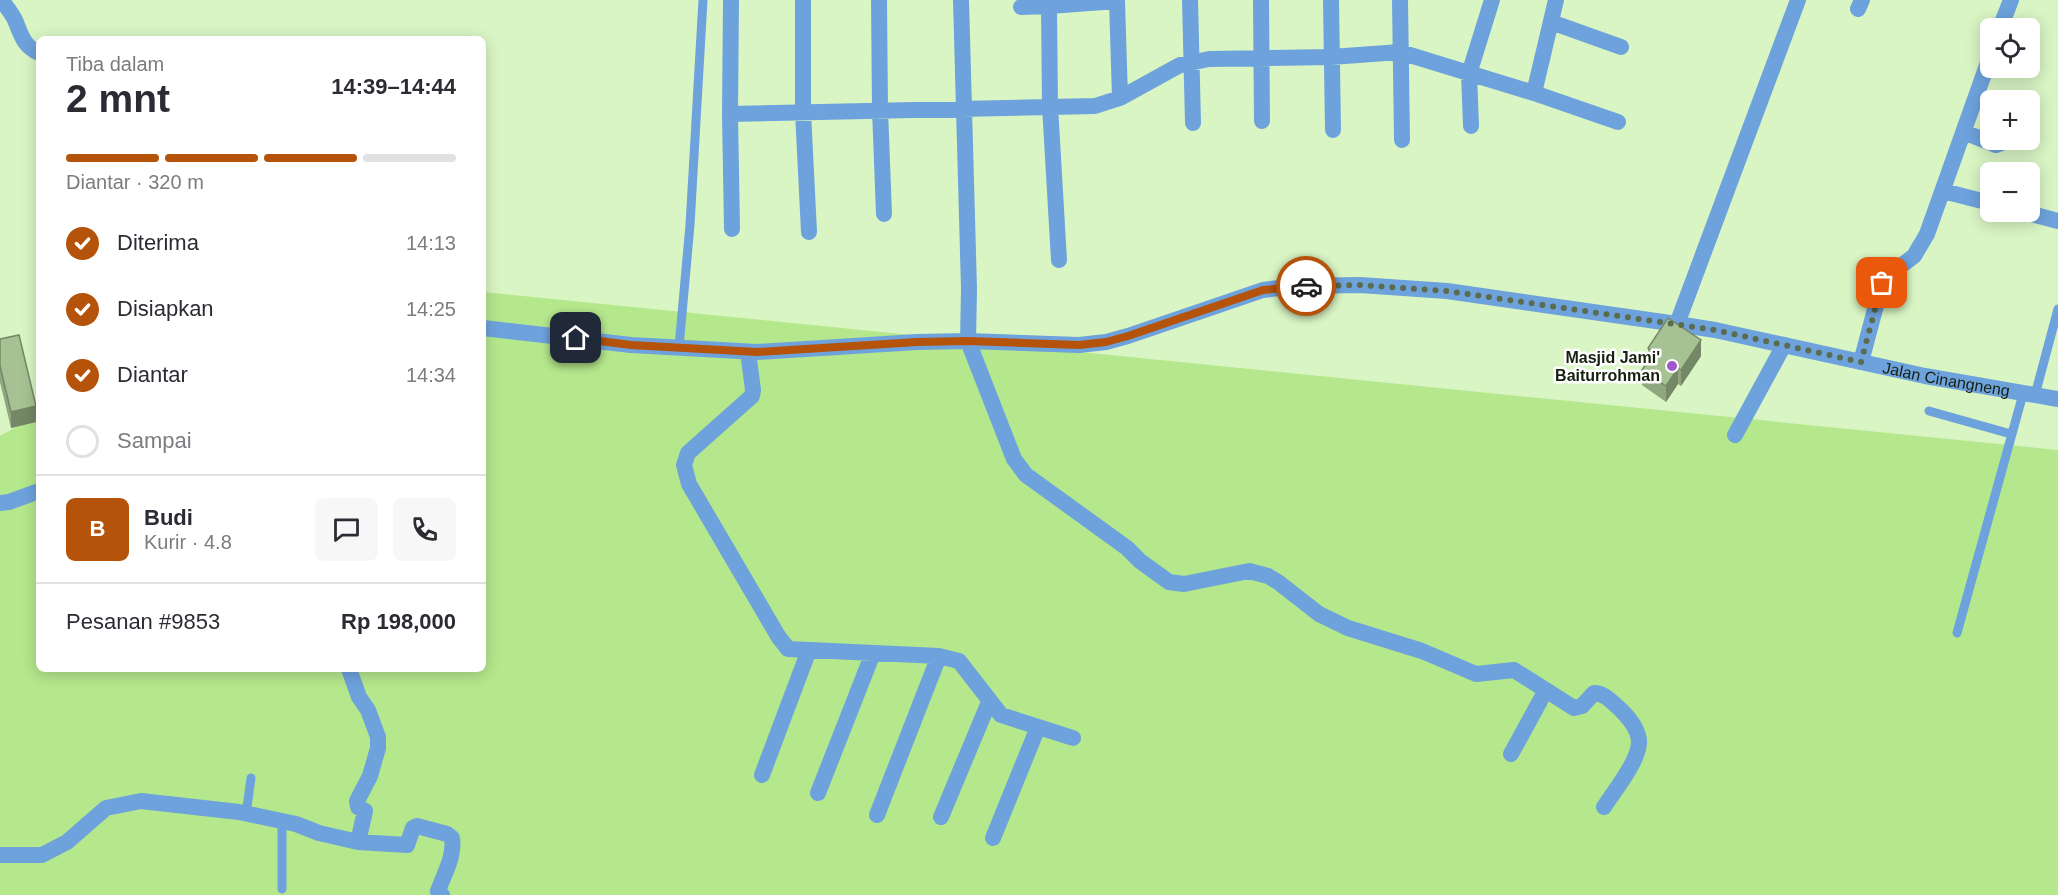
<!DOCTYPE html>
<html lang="id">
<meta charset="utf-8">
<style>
body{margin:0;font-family:Helvetica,sans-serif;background:#f7f7f7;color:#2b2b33;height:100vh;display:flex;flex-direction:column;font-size:22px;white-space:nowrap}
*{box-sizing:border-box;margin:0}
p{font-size:20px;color:#7c7c81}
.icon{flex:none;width:33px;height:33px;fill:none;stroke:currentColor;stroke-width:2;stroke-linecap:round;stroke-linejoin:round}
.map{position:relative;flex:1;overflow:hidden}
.panel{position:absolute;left:36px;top:36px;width:450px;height:636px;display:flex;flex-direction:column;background:#fff;border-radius:9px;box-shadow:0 3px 15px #0003}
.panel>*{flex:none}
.controls{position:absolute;left:1980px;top:18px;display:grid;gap:12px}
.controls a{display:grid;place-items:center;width:60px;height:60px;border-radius:9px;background:#fff;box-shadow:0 3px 15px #0003;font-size:30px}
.pin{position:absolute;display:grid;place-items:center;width:51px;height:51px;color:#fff;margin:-26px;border-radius:12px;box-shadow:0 3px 9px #0006}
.courier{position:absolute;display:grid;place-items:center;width:60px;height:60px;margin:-30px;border:4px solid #b45309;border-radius:50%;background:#fff;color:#222;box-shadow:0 2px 8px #0007}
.headline em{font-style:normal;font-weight:800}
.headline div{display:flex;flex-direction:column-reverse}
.headline{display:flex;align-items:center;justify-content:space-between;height:102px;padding:0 30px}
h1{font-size:39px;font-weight:800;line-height:45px}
.bar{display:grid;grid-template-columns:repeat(4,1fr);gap:9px 6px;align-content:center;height:72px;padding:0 30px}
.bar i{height:8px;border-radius:4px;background:#e1e1e2}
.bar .active{background:#b45309}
.bar p{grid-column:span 4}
.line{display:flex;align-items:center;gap:15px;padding:0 30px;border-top:2px solid #e1e1e2}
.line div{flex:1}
.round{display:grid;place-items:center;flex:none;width:63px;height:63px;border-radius:9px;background:#f7f7f7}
ol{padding:0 30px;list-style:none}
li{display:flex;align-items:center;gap:18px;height:66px}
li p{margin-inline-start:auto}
li .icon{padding:6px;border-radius:50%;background:#b45309;color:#fff;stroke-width:4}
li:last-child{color:#7c7c81}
li i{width:33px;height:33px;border:3px solid #e1e1e2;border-radius:50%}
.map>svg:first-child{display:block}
</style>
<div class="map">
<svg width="2058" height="895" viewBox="0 0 2058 895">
<rect width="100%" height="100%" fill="#d9f5c4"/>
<path fill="#b5e78c" d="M483,292L2058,450V895H0V436L39,414V669H483Z"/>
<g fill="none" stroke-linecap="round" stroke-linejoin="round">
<path stroke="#6ea2dc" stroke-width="9" d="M679,347L690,225L703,0
M2035,395L2058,309
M1929,411L2011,434
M1957,633L2023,394
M246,814L251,778
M282,822V889"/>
<path stroke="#6ea2dc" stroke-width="16" d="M1,0C6,6 11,12 15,20C21,34 23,46 39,53
M731,0L730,114L732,229
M803,0V112L809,232
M879,0L880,110L884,214
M961,0L969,289L968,341L1014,459L1026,475L1127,548L1140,561L1169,582L1184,584L1249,571L1268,576L1278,582L1319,614L1348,628L1422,651L1476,674L1514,670L1574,708L1582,706L1594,693C1605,693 1613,703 1621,710C1628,717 1639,730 1639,742C1639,761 1614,791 1604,807
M1117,0L1120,98
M1190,0L1193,123
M1261,0L1262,121
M1331,0L1333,130
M1400,0L1402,140
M1021,7L1049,6
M1858,9L1862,0
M1551,22L1621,47
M2000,28L2011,0
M1534,93L1556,0
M730,114L1095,106L1120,98L1180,65L1209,59L1331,57L1400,52L1534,93L1618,122
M1471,126L1469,74L1492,0
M1964,132L1996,145L2009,140
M1943,191L1990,203
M2024,212L2058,221
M1059,260L1050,106L1049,6L1117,1
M1677,324L1798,0
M748,352L753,390L752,396L688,453L684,465L689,484L778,636L788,649L939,656L959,661L1001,715L1073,738
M1861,362L1882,283L1889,275L1914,256L1927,234L1990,57
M1735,435L1784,345
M349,669L359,697L368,710L378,737V748L370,776L357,801L358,807L365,811L358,842
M1511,754L1546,690
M762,775L809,650
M818,793L873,653
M877,815L939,656
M941,817L989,702
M993,838L1038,727
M0,855H42L67,842L106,808L141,801L239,812L296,824L319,833L358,842L407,845L413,828L417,826L447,834L452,838C455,856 444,874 438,891L442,895"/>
<g stroke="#6ea2dc" stroke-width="16">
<path id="s1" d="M483,328L631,345L757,352L917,342L968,341L1079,345L1106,342L1128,336L1263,290L1294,286L1360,285L1447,291L1677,324L1715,330L1925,376L2058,399"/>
<path d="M0,503L9,502L39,491"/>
</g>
</g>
<path fill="#8fa67e" d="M0,339L36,422L11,428L0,382Z
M1648,348L1701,356L1681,386L1678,384L1666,402L1642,385V370L1648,361Z"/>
<path fill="#748766" d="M1701,340V356L1681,386V370Z
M1678,368V384L1666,402V386Z
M36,406V422L11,428V412Z"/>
<path fill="#a6c192" stroke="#748766" stroke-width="1.5" d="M1668,318L1701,340L1681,370L1678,368L1666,386L1642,370L1654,352L1648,348Z
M19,335L36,406L11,412L0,366V339Z"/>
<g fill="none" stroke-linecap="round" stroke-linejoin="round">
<path stroke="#5b6b4e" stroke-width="6" stroke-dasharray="0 10.8" d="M1306,286L1360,285L1447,291L1715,330L1861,362L1882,283"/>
<path stroke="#b45309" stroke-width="8" d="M576,338L631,345L757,352L917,342L968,341L1079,345L1106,342L1128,336L1263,290L1306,286"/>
</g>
<circle fill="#a157ca" stroke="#fff" stroke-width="2" cx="1672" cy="366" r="6"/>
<g text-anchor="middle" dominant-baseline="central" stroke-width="5" stroke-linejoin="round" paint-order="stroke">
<g font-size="16" font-weight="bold" fill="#17200e" stroke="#fff" text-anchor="end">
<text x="1660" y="357">Masjid Jami'<tspan x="1660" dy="18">Baiturrohman</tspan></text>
</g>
<g font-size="16" fill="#17200e" stroke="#fff">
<text stroke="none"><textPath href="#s1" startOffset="1482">Jalan Cinangneng</textPath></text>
</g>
</g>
</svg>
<div class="controls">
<a><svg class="icon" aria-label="locate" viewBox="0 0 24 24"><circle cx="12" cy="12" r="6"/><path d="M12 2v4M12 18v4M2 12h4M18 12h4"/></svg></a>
<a>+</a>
<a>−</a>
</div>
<div class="pin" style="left:1882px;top:283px;background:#ea580c"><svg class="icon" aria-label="bag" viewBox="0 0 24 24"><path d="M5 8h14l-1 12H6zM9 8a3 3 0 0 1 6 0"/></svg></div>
<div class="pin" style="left:576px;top:338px;background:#1f2937"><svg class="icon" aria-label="home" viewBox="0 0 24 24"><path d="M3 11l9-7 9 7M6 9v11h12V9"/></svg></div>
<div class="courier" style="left:1306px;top:286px"><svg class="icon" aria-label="car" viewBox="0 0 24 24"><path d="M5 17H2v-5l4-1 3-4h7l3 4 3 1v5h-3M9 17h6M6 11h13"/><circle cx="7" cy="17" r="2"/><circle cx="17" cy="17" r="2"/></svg></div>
<section class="panel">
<div class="headline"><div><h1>2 mnt</h1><p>Tiba dalam</p></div><em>14:39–14:44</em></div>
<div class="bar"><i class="active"></i><i class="active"></i><i class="active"></i><i></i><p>Diantar · 320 m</p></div>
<ol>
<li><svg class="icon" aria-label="check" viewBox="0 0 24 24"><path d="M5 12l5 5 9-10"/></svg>Diterima<p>14:13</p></li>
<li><svg class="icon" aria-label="check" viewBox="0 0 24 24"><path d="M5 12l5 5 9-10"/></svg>Disiapkan<p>14:25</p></li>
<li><svg class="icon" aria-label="check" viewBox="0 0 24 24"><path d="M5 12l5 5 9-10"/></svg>Diantar<p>14:34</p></li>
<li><i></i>Sampai</li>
</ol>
<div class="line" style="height:108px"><b class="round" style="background:#b45309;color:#fff">B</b><div><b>Budi</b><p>Kurir · 4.8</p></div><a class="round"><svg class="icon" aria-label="chat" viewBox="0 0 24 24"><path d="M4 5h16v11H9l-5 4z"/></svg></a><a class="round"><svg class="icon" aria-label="phone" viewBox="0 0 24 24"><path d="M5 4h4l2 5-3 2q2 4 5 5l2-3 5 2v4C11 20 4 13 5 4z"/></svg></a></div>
<div class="line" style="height:78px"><div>Pesanan #9853</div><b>Rp 198,000</b></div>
</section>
</div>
